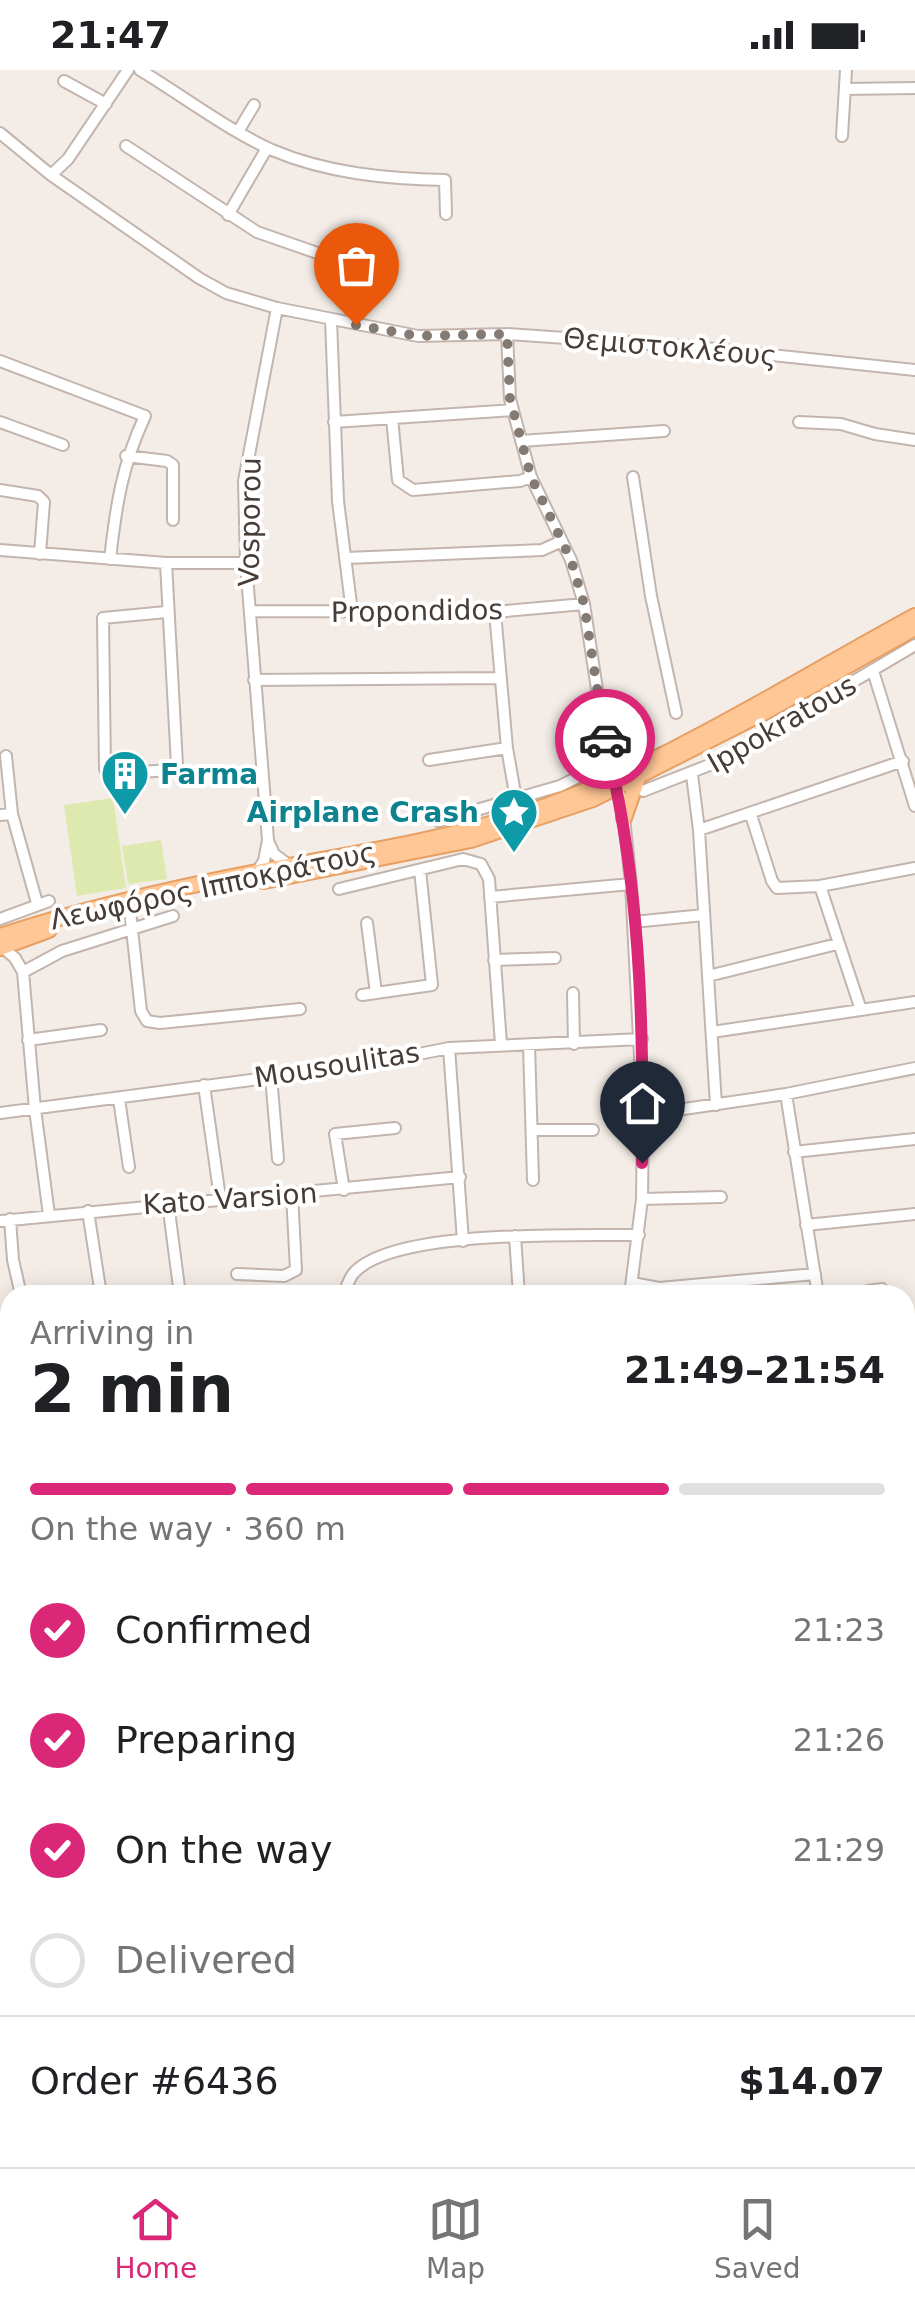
<!DOCTYPE html>
<meta charset="utf-8">
<style>
body{margin:0;font-family:"DejaVu Sans",sans-serif;background:#f2f2f2;color:#202124;height:100vh;display:flex;flex-direction:column;font-size:38px;white-space:nowrap}
*{box-sizing:border-box;margin:0}
p{font-size:32px;color:#757577}
.icon{flex:none;width:55px;height:55px;fill:none;stroke:currentColor;stroke-width:2;stroke-linecap:round;stroke-linejoin:round}
.map{position:relative;flex:1;overflow:hidden}
.sheet{position:absolute;left:0px;top:1215px;width:915px;height:882px;display:flex;flex-direction:column;background:#fff;border-radius:30px 30px 0 0;box-shadow:0 5px 25px #0003}
.sheet>*{flex:none}
.pin{position:absolute;display:grid;place-items:center;width:85px;height:85px;color:#fff;margin:-102px -42px;border-radius:50% 50% 50% 0;rotate:-45deg;box-shadow:0 0 10px #0007}
.pin .icon{rotate:45deg}
.courier{position:absolute;display:grid;place-items:center;width:100px;height:100px;margin:-50px;border:8px solid #db2777;border-radius:50%;background:#fff;color:#222;box-shadow:0 2px 12px #0007}
.head em{font-style:normal;font-weight:700}
.head div{display:flex;flex-direction:column-reverse}
.head{display:flex;align-items:center;justify-content:space-between;height:170px;padding:0 30px}
h1{font-size:65px;font-weight:700;line-height:75px}
.bar{display:grid;grid-template-columns:repeat(4,1fr);gap:15px 10px;align-content:center;height:120px;padding:0 30px}
.bar i{height:12px;border-radius:8px;background:#e0e0e0}
.bar .on{background:#db2777}
.bar p{grid-column:span 4}
.line{display:flex;align-items:center;gap:25px;padding:0 30px;border-top:2px solid #e0e0e0}
.line div{flex:1}
ol{padding:0 30px;list-style:none}
li{display:flex;align-items:center;gap:30px;height:110px}
li p{margin-inline-start:auto}
li .icon{padding:10px;border-radius:50%;background:#db2777;color:#fff;stroke-width:4}
li:last-child{color:#757577}
li i{width:55px;height:55px;border:5px solid #e0e0e0;border-radius:50%}
.status{display:flex;justify-content:space-between;align-items:center;height:70px;padding:0 50px;background:#fff;direction:ltr}
.status svg{height:28px;fill:currentColor}
.tab-bar{display:flex;justify-content:space-around;align-items:center;height:140px;border-top:2px solid #e0e0e0;background:#fff;font-size:28px;color:#757577}
.tab-bar a{display:grid;justify-items:center;gap:5px}
.tab-bar .on{color:#db2777}
.map>svg:first-child{display:block}
</style>
<div class="status"><b>21:47</b><svg viewBox="0 0 49 12"><path d="M0 12V9h3v3zM5 12V6h3v6zM10 12V3h3v9zM15 12V0h3v12zM26 1h20v11H26zM47 4h2v5h-2z"/></svg></div>
<div class="map">
<svg width="915" height="2097" viewBox="0 0 915 2097">
<rect width="100%" height="100%" fill="#f4ede7"/>
<path fill="#dde9af" d="M113,728L126,818L77,826L64,735Z
M161,770L167,809L128,814L122,776Z"/>
<g fill="none" stroke-linecap="round" stroke-linejoin="round">
<g stroke="#c3b5ad" stroke-width="14">
<path id="minor" d="M140,0C183,26 226,59 272,80C326,103 387,109 445,110L446,144
M64,11L106,34
M845,19L915,18
M239,60L254,35
M0,63L51,105L199,208L226,223L277,238L418,266L507,264L695,277L915,300
M842,66L846,0
M126,76L257,162L326,186
M51,105L68,89L128,0
M228,145L267,78
M331,250L338,431L352,542
M507,264L510,329L531,407L571,490L584,534L604,665L623,738L631,814L643,1045L642,1129L630,1225
M0,291L145,346C122,395 116,436 110,489
M392,348L398,410L413,420L520,411L531,407
M0,352L63,375
M334,352L513,340
M799,352L841,354L875,364L915,370
M521,371L664,361
M126,386L167,391L173,395V450
M633,407L651,526L676,643
M0,420L38,426L44,432L40,484
M0,480L166,493H246
M346,488L542,480L562,471
M166,493L177,695L170,700L111,704L105,699L103,548L166,542
M250,541L495,542L584,534
M495,542L507,678L516,729
M873,601L915,736
M254,610L499,608
M6,686L12,744
M429,690L507,678
M692,705L699,760L716,1035
M643,721L717,692L915,575
M0,745L12,744L37,833
M751,745L772,811L777,818L820,816L915,798
M438,751L560,716L580,706
M699,760L903,691
M268,771L274,784L290,796
M256,803L264,791L268,770L246,493L244,411L277,238
M820,816L861,940
M339,819L463,789L481,794L489,809L501,974
M490,827L631,814
M130,841L141,941L147,951L160,953L300,939
M0,849L49,831
M633,852L704,845
M367,853L376,923
M2,877L15,888L23,902
M494,890L555,888
M708,906L837,874
M573,923L574,974
M362,925L432,915L420,800
M712,962L915,932
M28,970L101,960
M529,975L533,1110
M449,978L463,1171
M271,1006L278,1089
M204,1015L220,1128
M786,1024L818,1225
M119,1029L129,1097
M0,1043L358,996L449,978L642,969
M643,1045L786,1024L915,998
M533,1060H593
M794,1082L915,1069
M344,1120L335,1064L395,1058
M642,1129L721,1127
M168,1133L180,1225
M88,1141L101,1225
M49,1145L35,1039L23,902L62,881L173,846
M10,1149L13,1190L21,1225
M0,1151L460,1107
M806,1155L915,1144
M515,1166L519,1225
M237,1204L284,1206L296,1200L292,1124
M632,1213L659,1218L815,1204
M343,1225C346,1219 349,1209 353,1204C391,1158 580,1166 639,1165
M864,1225L868,1221L882,1219
M905,1253L915,1251
M905,1321L915,1319
M0,1393L10,1390
M905,1399L915,1397
M905,1484L915,1482
M905,1565H906
M0,1660L10,1658
M905,1718L915,1719
M0,1719L10,1720
M0,1811L10,1813
M905,1837L915,1829
M0,1882H10
M905,2012L908,1987L915,1976
M905,2046L908,2054
M23,2088V2097
M89,2088V2097
M133,2088V2097
M210,2088V2097
M370,2088L371,2097
M474,2088L475,2097
M548,2088L551,2097
M636,2097V2088
M734,2097L735,2088"/>
</g>
<g stroke="#e79f63" stroke-width="18">
<path id="major" d="M604,665L621,684L639,695
M588,719L599,699L604,665
M624,748L638,708
M264,811L471,770L593,729L767,641L915,558
M0,866C95,835 196,813 294,795C371,781 449,768 523,744C656,700 791,613 915,546
M0,878L49,860"/>
</g>
<use href="#minor" stroke="#fff" stroke-width="10"/>
<use href="#major" stroke="#ffc795" stroke-width="14"/>
</g>
<g fill="none" stroke-linecap="round" stroke-linejoin="round">
<path stroke="#847a74" stroke-width="10" stroke-dasharray="0 18" d="M356,255L418,266L507,264L510,329L531,407L571,490L584,534L605,669"/>
<path stroke="#db2777" stroke-width="12" d="M605,669C640,806 644,952 642,1093"/>
</g>
<defs>
<g id="building-pin" transform="scale(2.5)"><path d="M0 17L-7.5 6A9.5 9.5 0 1 1 7.5 6Z" fill="#0f9aa8" stroke="#fff"/><path d="M-4-6H4V6H1V3H-1V6H-4ZM-2.5-4.3h1.7v1.8h-1.7ZM.8-4.3h1.7v1.8H.8ZM-2.5-1h1.7V.8h-1.7ZM.8-1h1.7V.8H.8Z" fill="#fff"/></g>
<g id="sight-pin" transform="scale(2.5)"><path d="M0 17L-7.5 6A9.5 9.5 0 1 1 7.5 6Z" fill="#0f9aa8" stroke="#fff"/><path d="M0-6L1.8-2.2L6-1.7L2.9 1.2L3.7 5.4L0 3.3L-3.7 5.4L-2.9 1.2L-6-1.7L-1.8-2.2Z" fill="#fff"/></g>
</defs>
<g fill-rule="evenodd">
<use href="#building-pin" x="125" y="704"/>
<use href="#sight-pin" x="514" y="742"/>
</g>
<g text-anchor="middle" dominant-baseline="central" stroke-width="8" stroke-linejoin="round" paint-order="stroke">
<g font-size="28" fill="#473c36" stroke="#fff">
<text transform="translate(670 277) rotate(5)">Θεμιστοκλέους</text>
<text transform="translate(250 452) rotate(-89)">Vosporou</text>
<text transform="translate(417 541) rotate(-1)">Propondidos</text>
<text transform="translate(782 654) rotate(-30)">Ippokratous</text>
<text transform="translate(213 816) rotate(-12)">Λεωφόρος Ιπποκράτους</text>
<text transform="translate(337 995) rotate(-9)">Mousoulitas</text>
<text transform="translate(230 1129) rotate(-4)">Kato Varsion</text>
</g>
<g font-size="28" font-weight="bold" fill="#0d838f" stroke="#fff" text-anchor="start">
<text x="160" y="704">Farma</text>
<text x="479" y="742" text-anchor="end">Airplane Crash</text>
</g>
</g>
</svg>
<div class="pin" style="left:356px;top:255px;background:#ea580c"><svg class="icon" aria-label="bag" viewBox="0 0 24 24"><path d="M5 8h14l-1 12H6zM9 8a3 3 0 0 1 6 0"/></svg></div>
<div class="pin" style="left:642px;top:1093px;background:#1f2937"><svg class="icon" aria-label="home" viewBox="0 0 24 24"><path d="M3 11l9-7 9 7M6 9v11h12V9"/></svg></div>
<div class="courier" style="left:605px;top:669px"><svg class="icon" aria-label="car" viewBox="0 0 24 24"><path d="M5 17H2v-5l4-1 3-4h7l3 4 3 1v5h-3M9 17h6M6 11h13"/><circle cx="7" cy="17" r="2"/><circle cx="17" cy="17" r="2"/></svg></div>
<section class="sheet">
<div class="head"><div><h1>2 min</h1><p>Arriving in</p></div><em>21:49–21:54</em></div>
<div class="bar"><i class="on"></i><i class="on"></i><i class="on"></i><i></i><p>On the way · 360 m</p></div>
<ol>
<li><svg class="icon" aria-label="check" viewBox="0 0 24 24"><path d="M5 12l5 5 9-10"/></svg>Confirmed<p>21:23</p></li>
<li><svg class="icon" aria-label="check" viewBox="0 0 24 24"><path d="M5 12l5 5 9-10"/></svg>Preparing<p>21:26</p></li>
<li><svg class="icon" aria-label="check" viewBox="0 0 24 24"><path d="M5 12l5 5 9-10"/></svg>On the way<p>21:29</p></li>
<li><i></i>Delivered</li>
</ol>
<div class="line" style="height:130px"><div>Order #6436</div><b>$14.07</b></div>
</section>
</div>
<nav class="tab-bar">
<a class="on"><svg class="icon" aria-label="home" viewBox="0 0 24 24"><path d="M3 11l9-7 9 7M6 9v11h12V9"/></svg>Home</a>
<a><svg class="icon" aria-label="map" viewBox="0 0 24 24"><path d="M3 6l6-2 6 2 6-2v14l-6 2-6-2-6 2zM9 4v14M15 6v14"/></svg>Map</a>
<a><svg class="icon" aria-label="saved" viewBox="0 0 24 24"><path d="M7 4h10v16l-5-4-5 4z"/></svg>Saved</a>
</nav>
